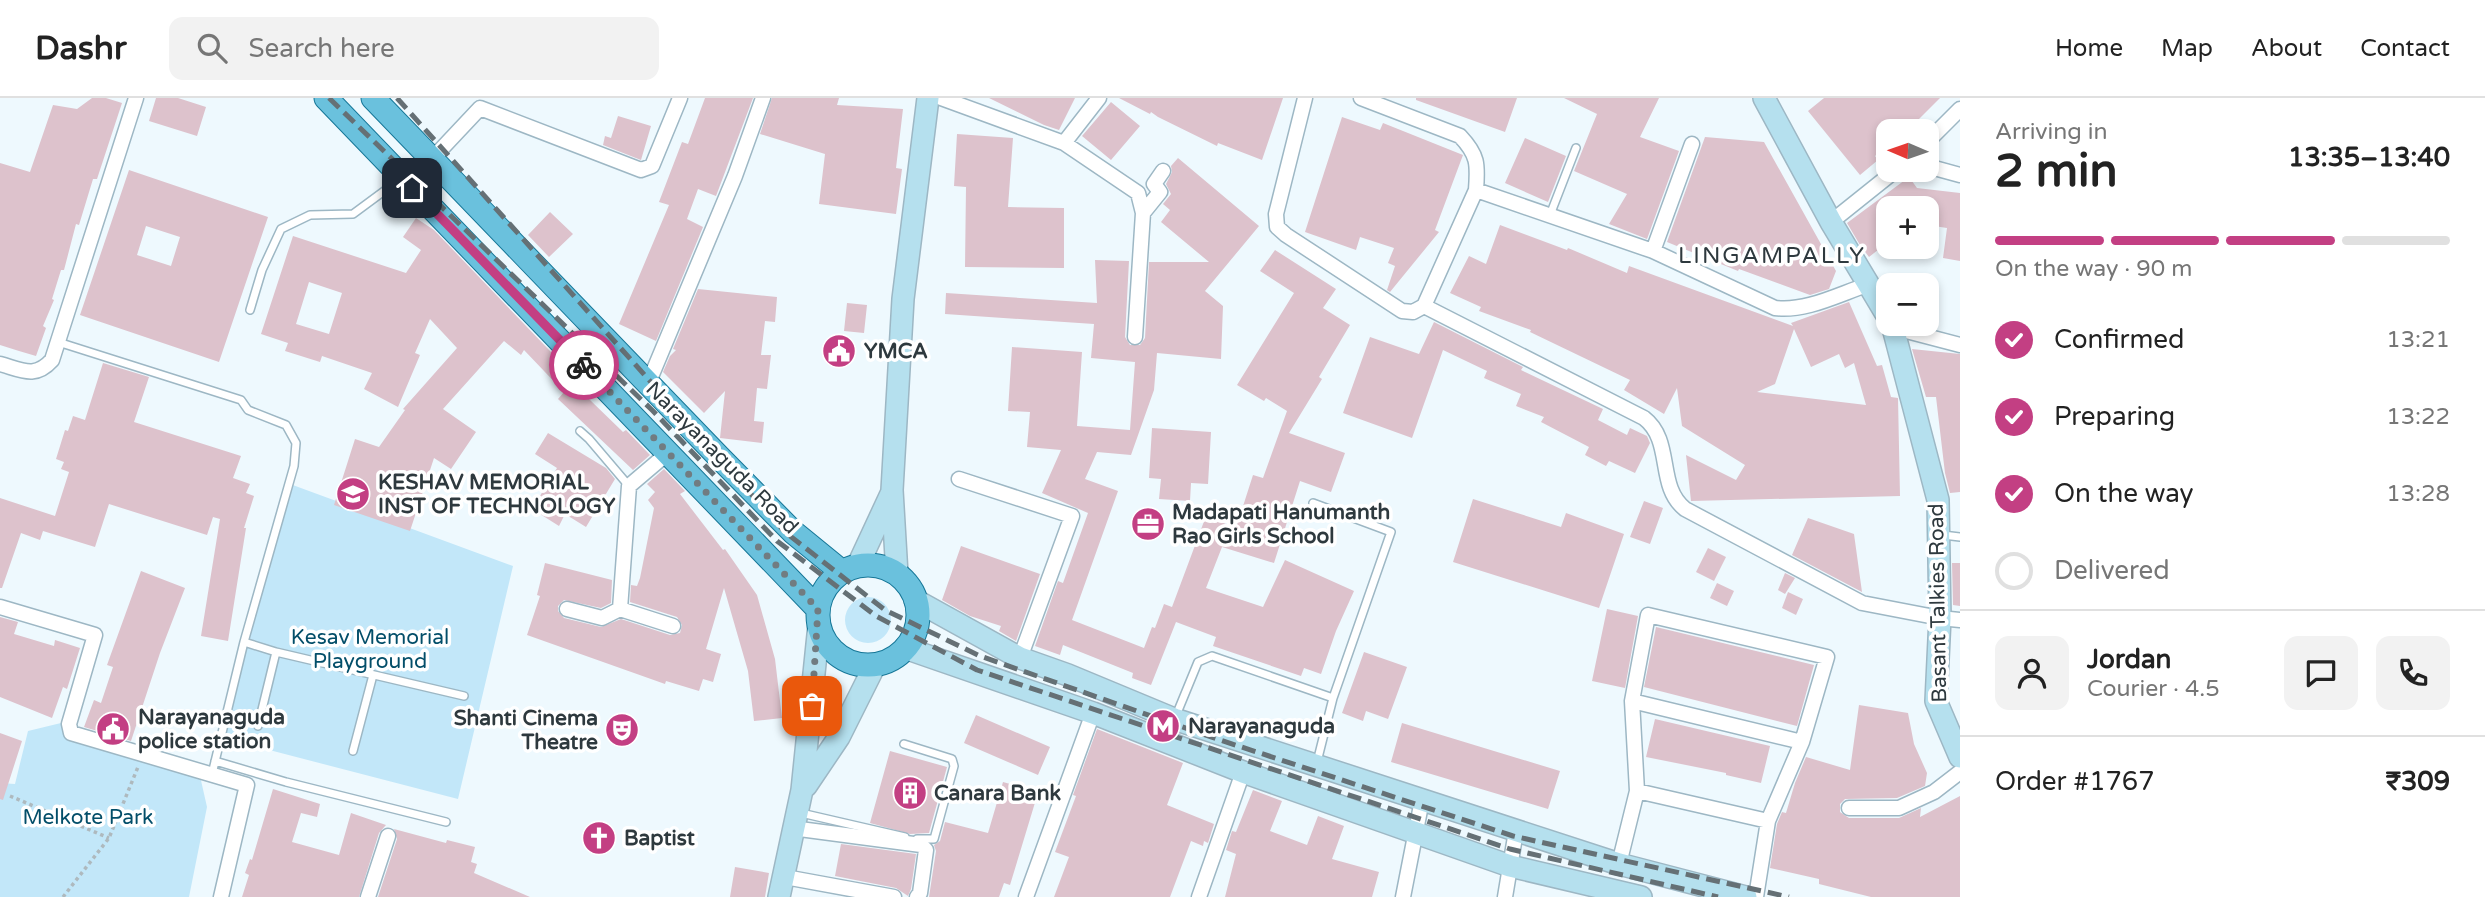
<!DOCTYPE html>
<meta charset="utf-8">
<style>
body{margin:0;font-family:"Varela Round",sans-serif;background:#f2f2f2;color:#222;height:100vh;display:flex;flex-direction:column;font-size:26px;white-space:nowrap}
*{box-sizing:border-box;margin:0}
p{font-size:23px;color:#767676}
.icon{flex:none;width:38px;height:38px;fill:none;stroke:currentColor;stroke-width:2;stroke-linecap:round;stroke-linejoin:round}
.map{position:relative;flex:1;overflow:hidden}
.panel{display:flex;flex-direction:column;background:#fff;width:525px}
.panel>*{flex:none}
.needle{width:46px;rotate:272deg}
.buttons{position:absolute;left:1876px;top:21px;display:grid;gap:14px}
.buttons a{display:grid;place-items:center;width:63px;height:63px;border-radius:14px;background:#fff;box-shadow:0 4px 10px #0003;font-size:35px}
.pin{position:absolute;display:grid;place-items:center;width:60px;height:60px;color:#fff;margin:-30px;border-radius:14px;box-shadow:0 4px 10px #0006}
.courier{position:absolute;display:grid;place-items:center;width:70px;height:70px;margin:-35px;border:5px solid #c33f83;border-radius:50%;background:#fff;color:#222;box-shadow:0 2px 9px #0007}
.head em{font-style:normal;font-weight:800}
.head div{display:flex;flex-direction:column-reverse}
.head{display:flex;align-items:center;justify-content:space-between;height:119px;padding:0 35px}
h1{font-size:46px;font-weight:800;line-height:52px}
.bar{display:grid;grid-template-columns:repeat(4,1fr);gap:10px 7px;align-content:center;height:84px;padding:0 35px}
.bar i{height:9px;border-radius:5px;background:#e0e0e0}
.bar .active{background:#c33f83}
.bar p{grid-column:span 4}
.line{display:flex;align-items:center;gap:18px;padding:0 35px;border-top:2px solid #e0e0e0}
.line div{flex:1}
.round{display:grid;place-items:center;flex:none;width:74px;height:74px;border-radius:14px;background:#f2f2f2}
ol{padding:0 35px;list-style:none}
li{display:flex;align-items:center;gap:21px;height:77px}
li p{margin-inline-start:auto}
li .icon{padding:7px;border-radius:50%;background:#c33f83;color:#fff;stroke-width:4}
li:last-child{color:#767676}
li i{width:38px;height:38px;border:4px solid #e0e0e0;border-radius:50%}
header{display:flex;align-items:center;gap:42px;box-sizing:border-box;height:98px;padding:0 35px;background:#fff;border-bottom:2px solid #e0e0e0}
header strong{font-size:33px}
nav{display:flex;gap:38px;margin-inline-start:auto;font-size:24px}
.search{width:490px;height:63px;background:#f2f2f2;display:flex;align-items:center;gap:18px;box-sizing:border-box;padding:0 24px;border-radius:14px;color:#767676;font-size:26px}
main{display:flex;flex:1;min-height:0}
.map>svg:first-child{display:block}
</style>
<header>
<strong>Dashr</strong>
<div class="search"><svg class="icon" aria-label="search" viewBox="0 0 24 24"><circle cx="10" cy="10" r="6"/><path d="M15 15l6 6"/></svg>Search here</div>
<nav><a>Home</a><a>Map</a><a>About</a><a>Contact</a></nav>
</header>
<main>
<div class="map">
<svg width="1960" height="799" viewBox="0 0 1960 799">
<rect width="100%" height="100%" fill="#eef9fe"/>
<path fill="#c2e7f9" d="M290,386L513,468L458,701L223,640Z
M845 522a23 23 0 1 1 46 0a23 23 0 1 1-46 0Z
M61,625L99,637L200,678L207,709L189,799H0V685L15,686L28,633Z"/>
<path fill="#ddc2cc" fill-rule="evenodd" d="M92,0H106L122,5L97,81H93L79,127L76,126L64,172H61L52,201L54,202L43,228L46,230L36,258L19,253L0,247V65L30,74L53,7L77,11Z
M156,0H178L206,9L197,38L149,23Z
M705,0H753L716,98L698,91L687,121L703,129L656,243L619,226L669,107L659,104L682,44L688,46Z
M772,0H839L837,7L903,11L896,70L902,71L896,116L819,106L825,56L760,36Z
M989,0H1075L1059,32L1044,27Z
M1119,0H1283L1262,62L1218,45L1217,48L1158,19L1151,14L1150,16Z
M1416,0H1517L1505,34L1416,2Z
M1564,0H1659L1640,39L1679,53L1647,141L1609,126L1627,96L1574,73L1597,16Z
M1824,0H1940L1919,21L1903,33H1888V46L1875,58L1878,62L1860,77L1808,13Z
M1111,4L1140,28L1111,62L1082,38Z
M618,18L651,28L641,62L603,47L605,38L611,40Z
M1342,19L1380,32L1383,25L1463,57L1435,132L1439,134L1390,194L1387,192L1395,168L1388,165L1394,150L1360,139L1356,152L1305,134Z
M957,36L1013,40L1008,109L1064,110V170L965,169L966,89L954,88Z
M1705,39L1764,44L1836,173L1829,191L1810,197L1739,171L1738,173L1667,144Z
M1525,40L1566,58L1548,104L1505,85Z
M1178,60L1259,128L1205,193L1223,208L1221,261L1157,255L1154,292L1131,357L1097,354L1085,381L1118,393L1072,522L1144,550L1152,529L1155,530L1164,506L1172,509L1206,418L1236,430L1253,377L1263,380L1287,313L1266,300L1264,303L1237,287L1294,195L1260,173L1275,152L1336,191L1323,210L1350,227L1319,279L1322,281L1289,335L1345,355L1331,394L1300,383L1274,465L1222,449L1206,490L1263,509L1285,462L1354,493L1336,533L1321,576L1304,570L1301,578L1213,548L1216,539L1176,524L1151,587L1132,580L1133,575L1063,547L1060,557L1035,548L1058,483L1063,485L1088,415L1042,395L1061,352L1027,349L1030,314L1008,313L1012,249L1082,254L1077,328L1130,332L1135,264L1091,260L1094,226L945,216L946,195L1097,205L1095,162L1129,163L1125,239L1130,247H1140L1145,240L1149,164H1209L1161,124L1170,112L1163,106L1171,96L1166,86L1172,74L1171,68Z
M129,72L268,119L219,264L80,217ZM146,128L180,139L171,168L137,157Z
M1909,79L1917,90L1960,95V163L1943,160L1947,130L1927,127V110H1888V123L1880,129L1888,141V144L1869,159L1860,147L1847,125Z
M550,114L573,136L549,159L528,137Z
M416,120L434,132L575,279L572,282L591,299L589,301L623,334L626,332L650,357L633,372L558,301L564,294L524,252L521,257L504,243L443,311L476,334L451,371L434,360L410,433L334,407L355,341L379,349L405,312L403,311L457,250L430,221L415,255L420,257L398,309L364,291L372,275L322,258L320,264L285,253L288,245L261,236L293,138L406,175L421,152L403,139ZM309,184L342,195L329,236L296,226Z
M1500,127L1567,152L1568,150L1627,175L1629,168L1793,228L1791,225L1849,204L1877,268L1882,267L1891,299L1898,300L1900,398L1691,403L1686,357L1736,382L1745,367L1682,328L1677,290L1664,316L1624,292L1630,282L1530,234L1531,232L1479,213L1481,209L1450,195L1469,158L1486,166ZM1794,231L1811,269L1839,256L1845,270L1854,265L1866,307L1757,294L1775,286Z
M698,191L777,199L775,224L765,223L761,257H771L767,291L757,290L754,323L764,324L762,345L720,340L725,293L704,315L663,274L670,258L676,252L673,251Z
M847,205L867,207L864,235L844,233Z
M1434,224L1523,269L1521,272L1603,311L1598,322L1627,337L1630,330L1647,338L1650,345L1635,375L1609,363L1606,368L1585,357L1589,349L1541,324L1544,319L1516,308L1521,296L1484,280L1487,273L1443,252L1412,340L1343,315L1370,239L1419,256Z
M1912,251L1960,256V394L1950,395L1945,375L1936,299H1926Z
M103,265L149,279L134,324L241,358L233,380L250,386L246,395L254,398L244,430H246L228,543L201,538L220,421L213,419L207,437L109,406L95,449L43,433L40,442L21,435L2,490H0V400L55,418L69,374L61,371L64,364L56,361L65,332L68,333L73,318L85,322Z
M1152,330L1211,334L1208,386L1191,385L1190,403L1159,401L1161,381L1149,380Z
M548,335L606,370L615,381L586,429L565,416L559,428L532,411L557,370L535,356Z
M664,371L685,393L680,396L723,452L725,451L757,497L775,561L782,620L754,623L748,573L724,490L706,551L721,556L713,584L703,581L699,593L666,583L665,586L527,537L540,498L537,497L545,465L612,482L611,505L601,510L564,502L558,508V513L564,520L601,529L621,521L670,537L680,535L682,527L677,519L630,504L631,487L637,488L640,480L654,410L648,402L655,394L647,386Z
M1473,401L1561,429L1566,415L1624,436L1599,510L1453,464Z
M1644,403L1663,410L1650,446L1630,439Z
M1808,420L1854,436L1862,494L1792,457Z
M961,448L1040,476L1016,543L999,533L1001,528L970,518L942,502Z
M1708,450L1726,459L1714,483L1696,474Z
M1952,465H1960V508L1953,507Z
M141,473L185,490L160,555L131,643L84,629L94,602L101,605L113,569L107,567Z
M1785,475L1795,480L1785,496L1778,492Z
M1717,485L1734,493L1727,508L1710,500Z
M1788,494L1803,501L1796,517L1782,510Z
M1607,511L1638,518L1625,590L1592,583Z
M0,519L18,524L14,536L54,548L55,542L80,550L67,591L63,589L52,620L0,599Z
M1656,529L1814,567L1797,628L1644,589Z
M1364,554L1407,569L1388,621L1366,613L1363,623L1342,615Z
M1859,607L1908,615L1914,646L1927,675L1925,688L1897,700L1845,701L1840,706V714L1849,720H1899L1921,710L1920,719L1960,698V799H1871L1819,786V781L1770,770L1777,726L1782,714L1786,715L1795,685L1806,659L1850,672Z
M976,617L1050,649L1038,677L964,645Z
M1655,621L1770,648L1761,685L1726,677V675L1646,659Z
M1402,625L1560,673L1548,711L1391,664Z
M1097,631L1183,665L1167,707L1214,726L1208,745L1204,743L1203,748L1191,743L1170,799H1054L1069,759L1055,754L1076,698L1073,697Z
M0,635L22,643L3,702L0,701Z
M890,653L947,669L929,735L910,736L870,725Z
M1003,684L1032,692L1030,696L1037,698L1010,787L1004,785L999,799H929L936,753L934,747L940,743L945,724L988,735Z
M273,691L320,706L317,719L301,715L292,744L339,757L351,715L386,727L379,735L359,799H242L249,777L245,775L250,761L252,762Z
M1253,692L1282,703L1270,733L1307,747L1318,718L1344,728L1332,761L1379,774L1372,799H1225L1236,756L1226,752L1232,733L1236,734Z
M394,731L446,745L447,742L475,749L471,764L477,766L474,775L530,799H378L397,741Z
M841,746L916,756L911,791L908,798L896,790L835,778Z
M735,769L769,775L765,799H730Z"/>
<g fill="none" stroke-linecap="round" stroke-linejoin="round">
<g stroke="#9db7c4" stroke-width="10">
<path id="lane" d="M1550,117L1576,50
M250,212L262,172L281,131L310,117L353,116L399,82
M58,244L241,302L248,312L286,327L296,345L294,368L244,544L276,554L464,598
M580,333L589,341L629,388
M1313,405L1391,434L1333,600L1317,664
M1943,437L1960,439
M1175,620L1198,564L1212,558L1333,600
M258,628L276,554
M904,646L952,661L954,668L934,741H917
M353,653L373,577
M215,663L286,684L446,724
M212,676L244,544
M801,715L905,739"/>
</g>
<g stroke="#9db7c4" stroke-width="17">
<path id="street" d="M941,0L1064,45L1138,95L1143,115L1135,239
M1305,0L1276,116L1277,129L1286,137L1402,213L1413,214L1424,208L1644,320C1674,343 1656,388 1685,411L1862,505L1940,520L1960,522
M1361,0L1460,38C1478,57 1478,66 1476,92L1653,153L1775,210C1806,214 1839,196 1867,187
M1927,44L1960,11
M1064,45L1099,0
M432,61L480,10L641,72L652,68L680,0
M1927,68L1960,77
M1143,115L1160,94L1154,86L1163,73
M1831,124L1896,72
M1653,153L1692,46
M1424,208L1476,92
M1895,230L1960,247
M0,266C22,272 35,281 52,262L136,0
M648,286L735,78L763,0
M669,354L629,388L620,511L673,528
M959,381L1072,418L1020,560
M0,509L95,537L69,626L71,635L247,687L221,799
M567,511L602,520L620,511
M1632,603L1802,644
M1637,693L1768,723
M1849,710H1899L1934,694L1960,674
M792,730L921,747L926,752L920,795L917,799
M1619,766L1637,693L1632,603L1648,517L1827,559L1802,644L1768,723L1756,799
M785,779L894,799
M368,799L388,738
M1026,799L1093,615
M1199,799L1243,674
M1403,799L1422,702
M1505,799L1516,733"/>
</g>
<g stroke="#9db7c4" stroke-width="24">
<path id="secondary" d="M1764,0L1831,124L1888,219
M1892,226L1938,402L1940,520L1936,603L1960,659
M858,467L891,396
M897,476L892,392L903,201L928,0
M915,502L1020,560L1068,577L1174,621L1619,766L1746,799
M905,550L1093,615L1243,674L1510,768L1641,799
M806,688L839,639L875,567
M779,799L802,692L819,527"/>
</g>
<g stroke="#157697" stroke-width="25">
<path id="primary" d="M326,0L818,511
M373,0L719,359L793,434L842,474
M818 517a50 50 0 1 1 100 0a50 50 0 1 1-100 0Z"/>
</g>
<path stroke="#aeb9be" stroke-width="3.5" stroke-dasharray="3.5 3.5" stroke-linecap="butt" d="M10,698L109,740
M63,799L109,740L138,669"/>
<use href="#lane" stroke="#fff" stroke-width="7"/>
<use href="#street" stroke="#fff" stroke-width="14"/>
<use href="#secondary" stroke="#b5e0ee" stroke-width="21"/>
<use href="#primary" stroke="#6ac1dd" stroke-width="23"/>
<path stroke="#657075" stroke-width="5" stroke-dasharray="14 7" stroke-linecap="butt" d="M329,0L653,313L777,443L876,518L977,572L1510,751L1718,799
M397,0L785,434L885,512L980,558L1211,639L1513,738L1789,799"/>
</g>
<g fill="none" stroke-linecap="round" stroke-linejoin="round">
<path stroke="#717c81" stroke-width="7" stroke-dasharray="0 12.6" d="M584,267L818,511L812,608"/>
<path stroke="#c33f83" stroke-width="9" d="M412,90L584,267"/>
</g>
<defs>
<g id="civic-disc" transform="scale(1.75)"><circle r="9.5" fill="#c33f83" stroke="#fff"/><path d="M-.6-6.5H3V-4.5H.6V-3L4-1V1h2V6H-6V1h2V-1L-.6-3ZM-1.2 2.5V6h2.4V2.5Z" fill="#fff"/></g>
<g id="university-disc" transform="scale(1.75)"><circle r="9.5" fill="#c33f83" stroke="#fff"/><path d="M0-5L7-2L0 1L-7-2ZM-4 1L0 2.5L4 1V4Q0 6-4 4Z" fill="#fff"/></g>
<g id="office-disc" transform="scale(1.75)"><circle r="9.5" fill="#c33f83" stroke="#fff"/><path d="M-6-3h4V-5.5h4V-3h4V5H-6ZM-1-4.5V-3h2v-1.5ZM-6 0V1H6V0Z" fill="#fff"/></g>
<g id="metro-disc" transform="scale(1.75)"><circle r="9.5" fill="#c33f83" stroke="#fff"/><path d="M-5.5 5V-5H-3L0 0L3-5H5.5V5H3V-.5L0 4L-3-.5V5Z" fill="#fff"/></g>
<g id="theatre-disc" transform="scale(1.75)"><circle r="9.5" fill="#c33f83" stroke="#fff"/><path d="M-5-5.5Q0-4 5-5.5V0Q5 5 0 6Q-5 5-5 0ZM-3.3-2.5H-1v1.5H-3.3ZM1-2.5H3.3v1.5H1ZM-2.8 1Q0 5.5 2.8 1Z" fill="#fff"/></g>
<g id="building-disc" transform="scale(1.75)"><circle r="9.5" fill="#c33f83" stroke="#fff"/><path d="M-4-6H4V6H1V3H-1V6H-4ZM-2.5-4.3h1.7v1.8h-1.7ZM.8-4.3h1.7v1.8H.8ZM-2.5-1h1.7V.8h-1.7ZM.8-1h1.7V.8H.8Z" fill="#fff"/></g>
<g id="church-disc" transform="scale(1.75)"><circle r="9.5" fill="#c33f83" stroke="#fff"/><path d="M-1.2-6h2.4v3.5h3.3v2.4h-3.3V6h-2.4V-.1h-3.3v-2.4h3.3Z" fill="#fff"/></g>
</defs>
<g fill-rule="evenodd">
<use href="#civic-disc" x="839" y="253"/>
<use href="#university-disc" x="353" y="396"/>
<use href="#office-disc" x="1148" y="426"/>
<use href="#metro-disc" x="1163" y="628"/>
<use href="#civic-disc" x="113" y="631"/>
<use href="#theatre-disc" x="622" y="632"/>
<use href="#building-disc" x="910" y="695"/>
<use href="#church-disc" x="599" y="740"/>
</g>
<g text-anchor="middle" dominant-baseline="central" stroke-width="7" stroke-linejoin="round" paint-order="stroke">
<g font-size="21" font-weight="bold" fill="#2e393e" stroke="#fff" text-anchor="start">
<text x="864" y="253">YMCA</text>
<text x="378" y="384">KESHAV MEMORIAL<tspan x="378" dy="24">INST OF TECHNOLOGY</tspan></text>
<text x="1172" y="414">Madapati Hanumanth<tspan x="1172" dy="24">Rao Girls School</tspan></text>
<text x="138" y="619">Narayanaguda<tspan x="138" dy="24">police station</tspan></text>
<text x="598" y="620" text-anchor="end">Shanti Cinema<tspan x="598" dy="24">Theatre</tspan></text>
<text x="1188" y="628">Narayanaguda</text>
<text x="934" y="695">Canara Bank</text>
<text x="624" y="740">Baptist</text>
</g>
<g font-size="21" fill="#2e393e" stroke="#fff">
<text transform="translate(722 360) rotate(45)">Narayanaguda Road</text>
<text transform="translate(1938 505) rotate(-91)">Basant Talkies Road</text>
</g>
<g font-size="21" fill="#034e69" stroke="#fff">
<text x="370" y="539">Kesav Memorial<tspan x="370" dy="24">Playground</tspan></text>
<text x="88" y="719">Melkote Park</text>
</g>
<g font-size="23" letter-spacing="2" fill="#2e393e" stroke="#fff">
<text x="1772" y="158">LINGAMPALLY</text>
</g>
</g>
</svg>
<div class="buttons">
<a><svg class="needle" viewBox="-14 -14 28 28"><path d="M0-13l5 13h-10z" fill="#e53935"/><path d="M0 13l5-13h-10z" fill="#767676"/></svg></a>
<a>+</a>
<a>−</a>
</div>
<div class="pin" style="left:812px;top:608px;background:#ea580c"><svg class="icon" aria-label="bag" viewBox="0 0 24 24"><path d="M5 8h14l-1 12H6zM9 8a3 3 0 0 1 6 0"/></svg></div>
<div class="pin" style="left:412px;top:90px;background:#1f2937"><svg class="icon" aria-label="home" viewBox="0 0 24 24"><path d="M3 11l9-7 9 7M6 9v11h12V9"/></svg></div>
<div class="courier" style="left:584px;top:267px"><svg class="icon" aria-label="bike" viewBox="0 0 24 24"><circle cx="6" cy="16" r="4"/><circle cx="18" cy="16" r="4"/><path d="M6 16l4-8h5l3 8M10 8l3 8H6M13 5h3"/></svg></div>
</div>
<section class="panel">
<div class="head"><div><h1>2 min</h1><p>Arriving in</p></div><em>13:35–13:40</em></div>
<div class="bar"><i class="active"></i><i class="active"></i><i class="active"></i><i></i><p>On the way · 90 m</p></div>
<ol>
<li><svg class="icon" aria-label="check" viewBox="0 0 24 24"><path d="M5 12l5 5 9-10"/></svg>Confirmed<p>13:21</p></li>
<li><svg class="icon" aria-label="check" viewBox="0 0 24 24"><path d="M5 12l5 5 9-10"/></svg>Preparing<p>13:22</p></li>
<li><svg class="icon" aria-label="check" viewBox="0 0 24 24"><path d="M5 12l5 5 9-10"/></svg>On the way<p>13:28</p></li>
<li><i></i>Delivered</li>
</ol>
<div class="line" style="height:126px"><a class="round"><svg class="icon" aria-label="person" viewBox="0 0 24 24"><circle cx="12" cy="8" r="4"/><path d="M4 21q1-7 8-7t8 7"/></svg></a><div><b>Jordan</b><p>Courier · 4.5</p></div><a class="round"><svg class="icon" aria-label="chat" viewBox="0 0 24 24"><path d="M4 5h16v11H9l-5 4z"/></svg></a><a class="round"><svg class="icon" aria-label="phone" viewBox="0 0 24 24"><path d="M5 4h4l2 5-3 2q2 4 5 5l2-3 5 2v4C11 20 4 13 5 4z"/></svg></a></div>
<div class="line" style="height:91px"><div>Order #1767</div><b>₹309</b></div>
</section>
</main>
